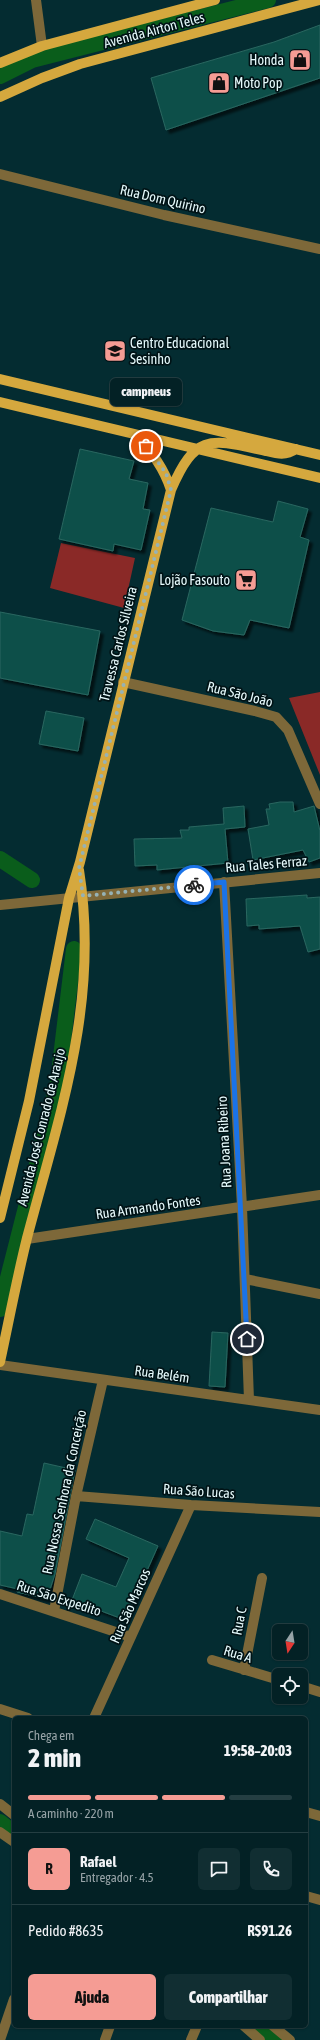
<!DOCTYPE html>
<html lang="pt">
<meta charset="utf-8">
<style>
body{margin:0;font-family:"Asap Condensed",sans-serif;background:#112e32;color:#f1f3f6;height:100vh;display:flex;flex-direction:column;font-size:15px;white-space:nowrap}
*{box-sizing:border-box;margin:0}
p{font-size:13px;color:#97a3a7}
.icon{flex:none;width:22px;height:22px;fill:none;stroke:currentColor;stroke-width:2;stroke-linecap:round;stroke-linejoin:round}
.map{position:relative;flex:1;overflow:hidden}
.sheet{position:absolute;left:12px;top:1716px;width:296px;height:312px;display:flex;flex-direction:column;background:#032125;border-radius:6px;box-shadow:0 1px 3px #0004,0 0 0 1px #243e42}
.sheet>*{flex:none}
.needle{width:26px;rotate:192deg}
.buttons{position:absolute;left:272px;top:1624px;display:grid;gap:8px}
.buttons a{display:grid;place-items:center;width:36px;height:36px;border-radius:6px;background:#032125;box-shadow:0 1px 3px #0004,0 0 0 1px #243e42;font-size:20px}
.pin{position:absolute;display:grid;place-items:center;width:34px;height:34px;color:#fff;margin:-17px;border:2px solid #fff;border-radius:50%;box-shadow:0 1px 4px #0007}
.courier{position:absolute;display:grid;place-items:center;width:40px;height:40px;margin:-20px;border:3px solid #1a73e8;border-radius:50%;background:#fff;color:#222;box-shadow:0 1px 5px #0007}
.bubble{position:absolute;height:28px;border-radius:6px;background:#032125;box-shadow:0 1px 3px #0004,0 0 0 1px #243e42;font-size:13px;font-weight:800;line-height:28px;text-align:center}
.overview em{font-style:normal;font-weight:800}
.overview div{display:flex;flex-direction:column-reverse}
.overview{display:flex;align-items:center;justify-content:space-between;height:68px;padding:0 16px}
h1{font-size:26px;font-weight:800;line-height:30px}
.bar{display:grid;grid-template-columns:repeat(4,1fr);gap:6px 4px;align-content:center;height:48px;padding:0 16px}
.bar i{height:5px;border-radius:3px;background:#243e42}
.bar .selected{background:#f59c94}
.bar p{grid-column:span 4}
.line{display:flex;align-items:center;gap:10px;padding:0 16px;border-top:1px solid #243e42}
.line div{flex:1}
.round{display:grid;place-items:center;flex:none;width:42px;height:42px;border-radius:6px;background:#112e32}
.action{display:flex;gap:8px;margin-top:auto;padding:8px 16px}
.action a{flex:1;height:46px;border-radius:6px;background:#f59c94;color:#111;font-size:16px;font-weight:800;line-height:46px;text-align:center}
.action a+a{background:#112e32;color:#f1f3f6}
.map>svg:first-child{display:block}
</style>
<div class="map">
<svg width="320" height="2040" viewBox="0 0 320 2040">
<defs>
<filter id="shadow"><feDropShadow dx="3.5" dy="3.5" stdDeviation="1" flood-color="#0009"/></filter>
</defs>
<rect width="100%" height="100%" fill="#042c31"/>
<path fill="#8a2927" d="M61,543L135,558L124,608L50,588Z
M320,692V775L289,698Z"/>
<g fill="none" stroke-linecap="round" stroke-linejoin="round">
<path stroke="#0a5d1b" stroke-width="16" d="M0,76L32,60L268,0
M0,859L32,880
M0,1309L58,1082L74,949
M0,1822L14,1833
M258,2026L276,2040"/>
</g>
<path fill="#104f49" stroke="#296760" filter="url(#shadow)" d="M320,25V78L166,130L151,78L274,42Z
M80,449L134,461L129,479L148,483L143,509L150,510L141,550L114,544L113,551L59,539Z
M278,501L308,509L300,537L309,540L289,628L250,620L244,635L213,631L182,620L211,508L273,522Z
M0,612L100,631L88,695L0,678Z
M46,711L84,718L78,751L39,744Z
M280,802H293L294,812L314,806L320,831V858L309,862L303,850L253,860L248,829L269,825L266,809H270L269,804Z
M244,806L245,827L225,829L228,863L157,870V865L135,866L134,839L182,838L180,830H189V827L224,824L223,808Z
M307,895V898L320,897V949L308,952L300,926L259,929V925L247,926L246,899Z
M212,1332L228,1333L225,1387L209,1386Z
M44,1463L75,1470L55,1574L47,1599L17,1592L18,1589L0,1585V1531L22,1536L27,1514L33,1515Z
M95,1519L158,1546L125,1620L72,1600L82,1574L116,1587L129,1558L86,1539Z"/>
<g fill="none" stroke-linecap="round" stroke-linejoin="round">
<path stroke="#7d6839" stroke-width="10" d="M36,0L42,46
M0,174L164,215L320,249
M123,682L255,711L276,717L288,730L320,804
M224,882L242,1207L249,1400
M0,905L320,873
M27,1239L320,1195
M245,1279L320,1294
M0,1365L320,1410
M76,1496L191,1505L320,1512
M0,1594L131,1637
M54,1611L76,1496L103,1380
M212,1660L279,1680
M244,1670L262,1578
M301,1686L320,1692
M0,1709L28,1718
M94,1718L191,1505
M0,1804L14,1815
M306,1812L320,1816
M0,1832L14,1842
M306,1896L320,1900
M244,2026L260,2040
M273,2026L290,2040
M0,2040L14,1999
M105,2040L110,2026
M191,2040L197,2026"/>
<path stroke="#d5a83e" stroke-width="10" d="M0,63L42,46L215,0
M0,97L42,78L80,64L319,0
M0,379L320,455
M0,402L320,478
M171,490C196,432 211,439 266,451C278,454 286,456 296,449
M0,1218L29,1101L69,898L80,862L171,490C164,468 152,453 137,435
M0,1362C9,1320 17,1278 27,1238C60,1113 100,1001 79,870"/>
</g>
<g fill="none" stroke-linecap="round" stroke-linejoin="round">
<path stroke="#96b2b5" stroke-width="4" stroke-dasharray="0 7.2" d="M146,446L166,473L171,490L79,868L83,896L194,885"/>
<path stroke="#1a73e8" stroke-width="5" d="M194,885L224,882L247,1339"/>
</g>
<defs>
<g id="shop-square" transform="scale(1.15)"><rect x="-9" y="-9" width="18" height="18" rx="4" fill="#f59c94" stroke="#001316"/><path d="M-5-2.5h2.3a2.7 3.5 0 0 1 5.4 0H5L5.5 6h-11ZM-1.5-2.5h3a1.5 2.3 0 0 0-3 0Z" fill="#111"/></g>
<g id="school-square" transform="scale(1.15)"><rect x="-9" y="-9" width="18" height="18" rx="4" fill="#f59c94" stroke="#001316"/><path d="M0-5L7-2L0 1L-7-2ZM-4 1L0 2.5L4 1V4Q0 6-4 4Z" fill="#111"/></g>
<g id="supermarket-square" transform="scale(1.15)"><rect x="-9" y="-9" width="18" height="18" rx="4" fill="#f59c94" stroke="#001316"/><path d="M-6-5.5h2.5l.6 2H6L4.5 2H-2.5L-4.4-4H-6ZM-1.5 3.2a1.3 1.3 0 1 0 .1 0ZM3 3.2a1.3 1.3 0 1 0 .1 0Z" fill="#111"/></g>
</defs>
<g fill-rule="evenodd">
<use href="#shop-square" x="300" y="60"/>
<use href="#shop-square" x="219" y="83"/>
<use href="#school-square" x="115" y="351"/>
<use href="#supermarket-square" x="246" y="580"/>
</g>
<g text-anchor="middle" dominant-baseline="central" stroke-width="3.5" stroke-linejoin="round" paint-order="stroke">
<g font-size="14" fill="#e5fafc" stroke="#001316">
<text transform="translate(154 30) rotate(-15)">Avenida Airton Teles</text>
<text transform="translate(163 199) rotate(13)">Rua Dom Quirino</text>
<text transform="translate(118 644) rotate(-76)">Travessa Carlos Silveira</text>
<text transform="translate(240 694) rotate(14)">Rua São João</text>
<text transform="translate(266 864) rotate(-5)">Rua Tales Ferraz</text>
<text transform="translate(41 1127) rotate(-76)">Avenida José Conrado de Araujo</text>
<text transform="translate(224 1142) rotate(-93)">Rua Joana Ribeiro</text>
<text transform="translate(148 1207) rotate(-8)">Rua Armando Fontes</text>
<text transform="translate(162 1374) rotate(8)">Rua Belém</text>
<text transform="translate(199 1491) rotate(4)">Rua São Lucas</text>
<text transform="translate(64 1492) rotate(-78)">Rua Nossa Senhora da Conceição</text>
<text transform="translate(59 1598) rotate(18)">Rua São Expedito</text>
<text transform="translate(130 1606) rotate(-66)">Rua São Marcos</text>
<text transform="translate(239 1621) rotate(-79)">Rua C</text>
<text transform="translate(238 1654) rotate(17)">Rua A</text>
</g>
<g font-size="14" fill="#e5fafc" stroke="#001316" text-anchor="end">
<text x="284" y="60">Honda</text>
<text x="234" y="83" text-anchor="start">Moto Pop</text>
<text x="130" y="343" text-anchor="start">Centro Educacional<tspan x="130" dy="16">Sesinho</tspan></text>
<text x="230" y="580">Lojão Fasouto</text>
</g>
</g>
</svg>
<div class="buttons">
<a><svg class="needle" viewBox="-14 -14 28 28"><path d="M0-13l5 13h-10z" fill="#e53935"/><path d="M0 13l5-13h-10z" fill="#97a3a7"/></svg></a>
<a><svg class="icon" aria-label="locate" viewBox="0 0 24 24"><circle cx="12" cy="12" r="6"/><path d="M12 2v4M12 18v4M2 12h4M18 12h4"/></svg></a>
</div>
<div class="pin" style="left:146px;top:446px;background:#ea580c"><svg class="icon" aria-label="bag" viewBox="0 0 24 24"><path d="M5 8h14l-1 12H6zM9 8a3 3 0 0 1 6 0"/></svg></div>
<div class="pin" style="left:247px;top:1339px;background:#1f2937"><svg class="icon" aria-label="home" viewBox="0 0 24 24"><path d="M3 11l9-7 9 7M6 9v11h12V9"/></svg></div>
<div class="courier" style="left:194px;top:885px"><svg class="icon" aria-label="bike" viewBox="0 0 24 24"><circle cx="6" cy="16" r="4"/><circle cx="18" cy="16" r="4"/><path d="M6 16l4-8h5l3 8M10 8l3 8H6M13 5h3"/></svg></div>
<div class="bubble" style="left:110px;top:378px;width:72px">campneus</div>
<section class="sheet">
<div class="overview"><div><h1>2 min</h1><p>Chega em</p></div><em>19:58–20:03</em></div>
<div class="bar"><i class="selected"></i><i class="selected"></i><i class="selected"></i><i></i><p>A caminho · 220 m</p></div>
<div class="line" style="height:72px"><b class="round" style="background:#f59c94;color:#111">R</b><div><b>Rafael</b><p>Entregador · 4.5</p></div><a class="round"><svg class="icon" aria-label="chat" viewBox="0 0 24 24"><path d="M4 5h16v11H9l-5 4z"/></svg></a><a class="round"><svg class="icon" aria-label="phone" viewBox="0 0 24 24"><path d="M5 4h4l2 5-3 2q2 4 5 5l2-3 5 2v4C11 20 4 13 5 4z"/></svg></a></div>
<div class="line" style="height:52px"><div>Pedido #8635</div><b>R$91.26</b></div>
<div class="action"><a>Ajuda</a><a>Compartilhar</a></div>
</section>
</div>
